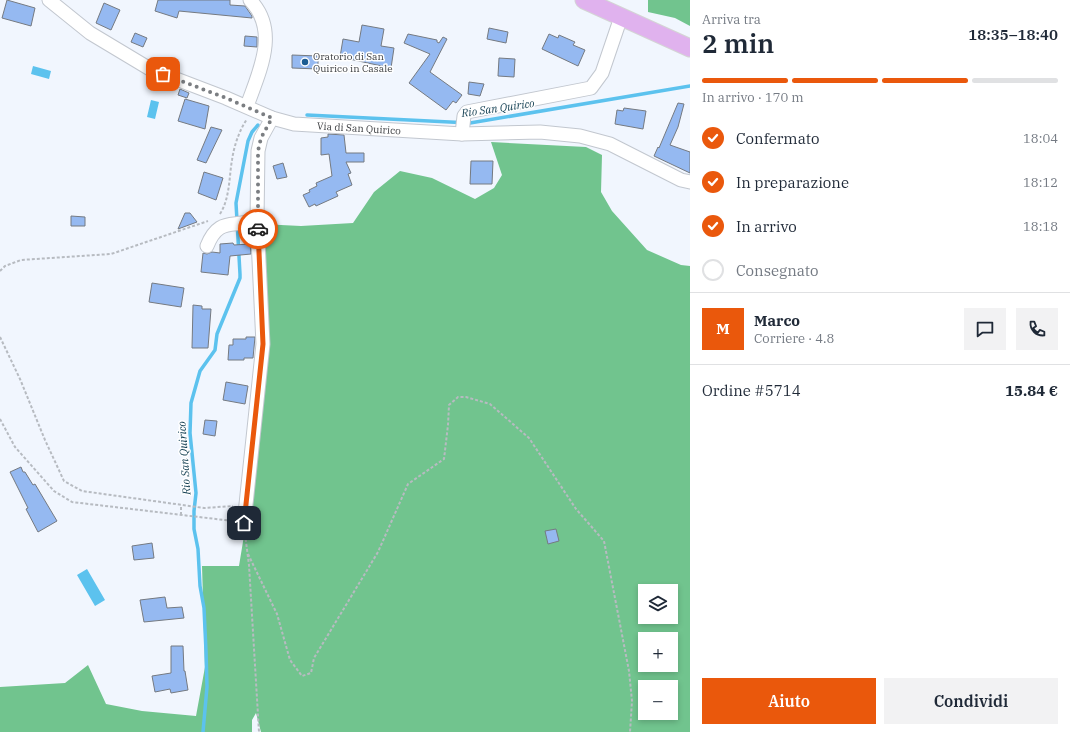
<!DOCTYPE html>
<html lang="it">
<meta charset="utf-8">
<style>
body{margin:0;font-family:"IBM Plex Serif",serif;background:#f2f2f3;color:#1f2937;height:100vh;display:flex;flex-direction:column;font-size:15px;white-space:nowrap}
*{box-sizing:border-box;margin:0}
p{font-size:13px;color:#747a83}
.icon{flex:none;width:22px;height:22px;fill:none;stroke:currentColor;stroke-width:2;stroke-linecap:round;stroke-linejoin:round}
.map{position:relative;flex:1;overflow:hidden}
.panel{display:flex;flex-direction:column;background:#fff;width:380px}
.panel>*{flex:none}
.tools{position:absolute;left:638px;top:584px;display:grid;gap:8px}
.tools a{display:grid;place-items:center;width:40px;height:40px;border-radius:0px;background:#fff;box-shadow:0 2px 6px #0003;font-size:20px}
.pin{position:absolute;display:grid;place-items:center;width:34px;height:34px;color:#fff;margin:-17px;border-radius:8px;box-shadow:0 2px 6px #0006}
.courier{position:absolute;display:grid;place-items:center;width:40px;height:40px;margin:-20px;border:3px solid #ea580c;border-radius:50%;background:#fff;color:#222;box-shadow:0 1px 5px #0007}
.overview em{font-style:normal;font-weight:600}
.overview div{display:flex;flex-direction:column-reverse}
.overview{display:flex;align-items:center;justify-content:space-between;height:68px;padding:0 12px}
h1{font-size:26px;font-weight:600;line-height:30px}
.bar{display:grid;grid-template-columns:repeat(4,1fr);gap:6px 4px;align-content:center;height:48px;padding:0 12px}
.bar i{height:5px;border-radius:3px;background:#e0e1e3}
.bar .current{background:#ea580c}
.bar p{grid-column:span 4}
.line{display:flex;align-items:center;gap:10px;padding:0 12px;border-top:1px solid #e0e1e3}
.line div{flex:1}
.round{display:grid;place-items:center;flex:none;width:42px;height:42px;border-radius:0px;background:#f2f2f3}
ol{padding:0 12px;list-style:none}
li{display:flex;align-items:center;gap:12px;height:44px}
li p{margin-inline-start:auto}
li .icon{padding:4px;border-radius:50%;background:#ea580c;color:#fff;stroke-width:4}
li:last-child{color:#747a83}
li i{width:22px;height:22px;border:2px solid #e0e1e3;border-radius:50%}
.action{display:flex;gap:8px;margin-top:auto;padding:8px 12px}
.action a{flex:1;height:46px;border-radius:0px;background:#ea580c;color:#fff;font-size:16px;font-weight:600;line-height:46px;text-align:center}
.action a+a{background:#f2f2f3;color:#1f2937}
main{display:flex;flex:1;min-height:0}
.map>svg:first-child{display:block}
</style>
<main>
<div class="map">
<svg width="690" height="732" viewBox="0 0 690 732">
<rect width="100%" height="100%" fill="#f1f6fe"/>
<path fill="#71c48e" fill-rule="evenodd" d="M648,0H690V26L675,18L648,12Z
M491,142L586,147L602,155L601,192L612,211L647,250L681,265L690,266V732H261L256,713L252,720V732H0V687L65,683L88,665L106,704L142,711L196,716L205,667L202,566H239L250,499L268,346L261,224L301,226L353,223L374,192L400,171L432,178L475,199L494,188L502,175ZM645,591H671V617H645ZM645,639H671V665H645ZM645,687H671V713H645Z"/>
<path fill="#5cc2ee" d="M33,66L51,71L49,79L31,74Z
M151,100L159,102L155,119L147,117Z
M87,569L105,600L95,606L77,575Z"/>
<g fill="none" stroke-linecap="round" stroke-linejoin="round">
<path stroke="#5cc2ee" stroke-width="3.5" d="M307,115L470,123L690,86
M203,732L207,687L206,651L204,608L200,586L198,549L194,529V511L196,493L190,433L191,403L200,371L215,350L217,334L240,278V274L236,203L248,141L252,132L258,125"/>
</g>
<path fill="#95b9f1" stroke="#757a81" d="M7,0L35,8L31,26L2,18Z
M158,0H230V5L245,6L252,16V18L179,11L177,18L155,11Z
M104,3L120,10L111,30L96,23Z
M362,25L384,29L381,46L394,48L391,68L340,57L343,39L359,42Z
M489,28L508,32L506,43L487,39Z
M135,33L147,38L143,47L131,42Z
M408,34L437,40V42L439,43L443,37L447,39L430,72L462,95L456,103L453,101L446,110L409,83L430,54L404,43Z
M549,34L558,38L559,35L575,42L573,45L585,50L578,66L542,49Z
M245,36L257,37V47L244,46Z
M292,55L318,56V69L292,68Z
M499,58L515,59L514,77L498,76Z
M469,82L484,84L480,96L468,94Z
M180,89L189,93L187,98L178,95Z
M185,99L209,106L205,129L178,121Z
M678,103L684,104L678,127L670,145L690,152V173L654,156L658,147L659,148Z
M624,108L646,111L643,129L615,124L617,110L623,111Z
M211,127L222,130L206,163L197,160Z
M328,134L344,135L346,153H364V162H346L351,173L348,174L352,185L336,192L338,196L316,206L315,204L309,207L303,195L310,192L309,190L317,186L316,183L332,176L329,154L321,155V138L328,137Z
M471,161H493L492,184H470Z
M283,163L287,177L277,179L273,166Z
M204,172L223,178L216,200L198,193Z
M185,213H190L197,222L178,229Z
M71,216L85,217V226H71Z
M233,243L234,245L250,244L251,254L230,256L228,275L201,272L203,253L207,254L212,252L220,253V244Z
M152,283L184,288L181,307L149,302Z
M193,305L202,306V309H211L208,348H192Z
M246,337H255L253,358H244V360H228L229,345H233V339H246Z
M226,382L248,386L245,404L223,400Z
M205,420L217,421L215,436L203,434Z
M21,467L23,472H25L33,485L35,484L57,521L38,532L26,509L28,508L10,472Z
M556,529L559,541L548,544L545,531Z
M152,543L154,558L134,560L132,546Z
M165,597L167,608L182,607L184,618L144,622L140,600Z
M171,646H183L184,671H185L188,690L171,693L170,689L155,692L152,676L171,673Z"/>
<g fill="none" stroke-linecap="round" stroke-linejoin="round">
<g stroke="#c2c7cf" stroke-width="15">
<g id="minor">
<path id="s1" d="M49,0L90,33L150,69L226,98L272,118L294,124L462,134L540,132L580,136L610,144L681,180L690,182"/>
<path d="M247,106C259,72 280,31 250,0"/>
<path d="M462,134L464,116L467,112L591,88L602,73L621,17"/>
<path d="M207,246C219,216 233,229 257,219"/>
<path d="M244,523L263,344L257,219L258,151L261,138L272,118"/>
</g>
</g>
<g stroke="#d4d4d5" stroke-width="19">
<path id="major" d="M584,0L690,48"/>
</g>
<path stroke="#b7bbc1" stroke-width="2" stroke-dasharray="3 2" stroke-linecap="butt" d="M220,214C230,198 229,177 232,160C234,146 239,131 247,119
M0,271L5,266L21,260L111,254L208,221
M0,337L20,379L45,440L64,481L82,491L204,508L233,506
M0,419L15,447L54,491L72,502L233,521
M181,515V505
M245,534L249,565L259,732
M248,554L277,614L290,660L302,676L311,673L314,658L378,552L408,484L444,459L448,425L449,405L458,397H466L490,404L529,438L576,509L604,541L629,671L632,701L630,732"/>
<use href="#minor" stroke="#fff" stroke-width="13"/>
<use href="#major" stroke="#e0b2ee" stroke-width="17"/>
</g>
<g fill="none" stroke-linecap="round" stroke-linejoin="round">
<path stroke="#7b7e82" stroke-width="4" stroke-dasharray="0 7.2" d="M163,74L226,98L272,118L261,138L258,151V229"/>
<path stroke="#ea580c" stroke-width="5" d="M244,523L263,344L258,229"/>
</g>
<circle fill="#1c5c92" stroke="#fff" stroke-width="1.5" cx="305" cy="62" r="4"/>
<g text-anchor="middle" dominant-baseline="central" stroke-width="3" stroke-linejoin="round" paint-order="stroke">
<g font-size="10" fill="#3b3d40" stroke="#fff" text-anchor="start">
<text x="313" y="56">Oratorio di San<tspan x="313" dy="12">Quirico in Casale</tspan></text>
</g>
<g font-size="10" fill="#3b3d40" stroke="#fff">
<text stroke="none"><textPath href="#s1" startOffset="342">Via di San Quirico</textPath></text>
</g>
<g font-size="11" font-style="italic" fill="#133f52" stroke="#fff">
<text transform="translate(498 108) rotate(-8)">Rio San Quirico</text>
<text transform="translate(184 458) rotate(-94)">Rio San Quirico</text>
</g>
</g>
</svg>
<div class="tools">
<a><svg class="icon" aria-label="layers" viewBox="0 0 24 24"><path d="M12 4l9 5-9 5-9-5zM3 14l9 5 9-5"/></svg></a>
<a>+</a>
<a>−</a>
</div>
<div class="pin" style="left:163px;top:74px;background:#ea580c"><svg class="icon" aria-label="bag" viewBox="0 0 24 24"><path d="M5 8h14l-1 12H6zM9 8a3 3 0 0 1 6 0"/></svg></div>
<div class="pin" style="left:244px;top:523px;background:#1f2937"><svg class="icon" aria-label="home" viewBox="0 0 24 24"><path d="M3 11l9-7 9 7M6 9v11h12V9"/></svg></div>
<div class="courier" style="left:258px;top:229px"><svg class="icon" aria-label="car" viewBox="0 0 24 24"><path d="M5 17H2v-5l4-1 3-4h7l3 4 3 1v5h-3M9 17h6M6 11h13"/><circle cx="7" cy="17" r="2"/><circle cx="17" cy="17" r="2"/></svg></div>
</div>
<section class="panel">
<div class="overview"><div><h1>2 min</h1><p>Arriva tra</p></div><em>18:35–18:40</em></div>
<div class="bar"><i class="current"></i><i class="current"></i><i class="current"></i><i></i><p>In arrivo · 170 m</p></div>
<ol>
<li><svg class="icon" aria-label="check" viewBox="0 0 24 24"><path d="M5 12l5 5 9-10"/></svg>Confermato<p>18:04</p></li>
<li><svg class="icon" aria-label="check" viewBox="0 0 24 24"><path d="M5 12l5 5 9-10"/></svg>In preparazione<p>18:12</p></li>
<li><svg class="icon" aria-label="check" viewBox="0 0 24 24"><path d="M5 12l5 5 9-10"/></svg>In arrivo<p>18:18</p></li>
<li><i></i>Consegnato</li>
</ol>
<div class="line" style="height:72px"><b class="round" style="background:#ea580c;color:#fff">M</b><div><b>Marco</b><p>Corriere · 4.8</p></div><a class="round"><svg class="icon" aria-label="chat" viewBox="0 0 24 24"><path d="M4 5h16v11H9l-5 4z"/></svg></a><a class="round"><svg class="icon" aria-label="phone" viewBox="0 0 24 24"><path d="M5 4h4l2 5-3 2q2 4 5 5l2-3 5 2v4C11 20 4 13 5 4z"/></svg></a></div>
<div class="line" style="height:52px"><div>Ordine #5714</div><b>15.84 €</b></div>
<div class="action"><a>Aiuto</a><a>Condividi</a></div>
</section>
</main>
